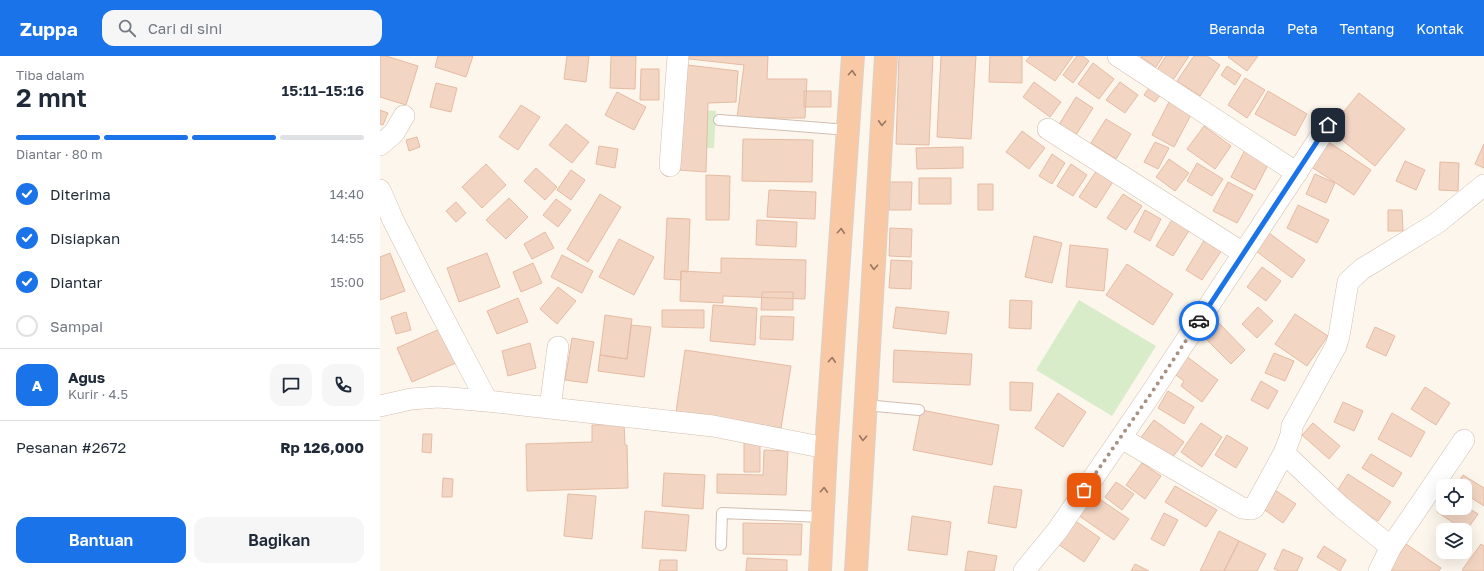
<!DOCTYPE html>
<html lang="id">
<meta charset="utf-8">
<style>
body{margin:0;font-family:"Golos Text",sans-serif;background:#f6f6f7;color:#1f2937;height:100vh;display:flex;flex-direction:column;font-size:15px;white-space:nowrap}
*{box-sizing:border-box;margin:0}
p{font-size:13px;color:#747a83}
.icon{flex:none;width:22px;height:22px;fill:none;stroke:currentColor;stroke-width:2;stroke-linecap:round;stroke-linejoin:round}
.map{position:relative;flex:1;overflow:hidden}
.details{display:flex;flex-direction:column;background:#fff;width:380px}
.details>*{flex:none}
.tools{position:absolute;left:1056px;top:423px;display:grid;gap:8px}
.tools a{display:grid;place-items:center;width:36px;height:36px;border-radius:8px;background:#fff;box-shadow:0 4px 16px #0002;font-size:20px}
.pin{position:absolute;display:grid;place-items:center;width:34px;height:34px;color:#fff;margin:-17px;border-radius:8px;box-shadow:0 2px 6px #0006}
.courier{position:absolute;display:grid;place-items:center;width:40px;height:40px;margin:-20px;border:3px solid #1a73e8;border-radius:50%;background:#fff;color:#222;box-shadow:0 1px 5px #0007}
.head em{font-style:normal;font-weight:600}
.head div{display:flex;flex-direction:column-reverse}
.head{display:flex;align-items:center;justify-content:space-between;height:68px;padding:0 16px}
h1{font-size:26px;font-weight:600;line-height:30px}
.bar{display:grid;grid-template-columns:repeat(4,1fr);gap:6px 4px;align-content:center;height:48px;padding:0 16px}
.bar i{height:5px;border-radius:3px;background:#e0e1e3}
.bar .active{background:#1a73e8}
.bar p{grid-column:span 4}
.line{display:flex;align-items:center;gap:10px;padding:0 16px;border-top:1px solid #e0e1e3}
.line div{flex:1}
.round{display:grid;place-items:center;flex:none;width:42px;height:42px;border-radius:12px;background:#f6f6f7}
ol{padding:0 16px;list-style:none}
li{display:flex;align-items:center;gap:12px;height:44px}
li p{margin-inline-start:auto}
li .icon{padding:4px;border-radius:50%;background:#1a73e8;color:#fff;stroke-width:4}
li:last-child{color:#747a83}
li i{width:22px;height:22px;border:2px solid #e0e1e3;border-radius:50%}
.cta{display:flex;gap:8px;margin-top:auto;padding:8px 16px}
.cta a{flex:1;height:46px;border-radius:12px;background:#1a73e8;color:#fff;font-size:16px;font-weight:600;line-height:46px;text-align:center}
.cta a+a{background:#f6f6f7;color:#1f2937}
header{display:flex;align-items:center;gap:24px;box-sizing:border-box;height:56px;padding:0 20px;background:#1a73e8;color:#fff}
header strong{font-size:19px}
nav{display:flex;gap:22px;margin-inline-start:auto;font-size:14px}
.search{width:280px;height:36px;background:#f6f6f7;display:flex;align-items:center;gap:10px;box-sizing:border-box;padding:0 14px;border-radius:12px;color:#747a83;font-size:15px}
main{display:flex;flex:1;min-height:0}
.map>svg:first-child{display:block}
</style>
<header>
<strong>Zuppa</strong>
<div class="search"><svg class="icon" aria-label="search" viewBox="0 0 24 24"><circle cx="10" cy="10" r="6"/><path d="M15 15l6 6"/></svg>Cari di sini</div>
<nav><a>Beranda</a><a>Peta</a><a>Tentang</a><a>Kontak</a></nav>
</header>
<main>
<section class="details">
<div class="head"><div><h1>2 mnt</h1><p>Tiba dalam</p></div><em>15:11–15:16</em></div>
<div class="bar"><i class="active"></i><i class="active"></i><i class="active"></i><i></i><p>Diantar · 80 m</p></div>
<ol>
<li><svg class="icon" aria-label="check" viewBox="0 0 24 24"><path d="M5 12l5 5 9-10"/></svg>Diterima<p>14:40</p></li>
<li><svg class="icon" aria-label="check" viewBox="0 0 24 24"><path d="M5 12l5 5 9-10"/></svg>Disiapkan<p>14:55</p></li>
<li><svg class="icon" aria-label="check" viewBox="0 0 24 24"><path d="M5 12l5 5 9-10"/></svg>Diantar<p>15:00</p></li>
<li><i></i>Sampai</li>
</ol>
<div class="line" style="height:72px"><b class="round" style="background:#1a73e8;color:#fff">A</b><div><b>Agus</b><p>Kurir · 4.5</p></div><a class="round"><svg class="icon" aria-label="chat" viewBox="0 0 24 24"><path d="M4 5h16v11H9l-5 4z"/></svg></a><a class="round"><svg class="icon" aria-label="phone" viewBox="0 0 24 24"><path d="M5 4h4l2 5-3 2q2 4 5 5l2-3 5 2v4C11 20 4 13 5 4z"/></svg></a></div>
<div class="line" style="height:52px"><div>Pesanan #2672</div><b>Rp 126,000</b></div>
<div class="cta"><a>Bantuan</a><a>Bagikan</a></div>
</section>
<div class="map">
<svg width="1104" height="515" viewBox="0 0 1104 515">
<rect width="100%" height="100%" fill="#fdf6ec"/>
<path fill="#d8ecc9" d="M321,54L336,55L334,92H319Z
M699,244L776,290L732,360L656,314Z"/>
<path fill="#f3d5c3" stroke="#e6bba3" d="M0,0H6L38,10L26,49L0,41Z
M58,0H93L86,21L55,11Z
M187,0H209L206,26L184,23Z
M231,0H256L255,33L230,32Z
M301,0H388L387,23H427L425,62H357L364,9L301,2Z
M519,0H553L549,89L516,88Z
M561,0H596L591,83L557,81Z
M610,0H642V27L609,26Z
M650,0H693L675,25L646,5Z
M697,0H703L709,5L693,27L683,19Z
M761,0H783L776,11L761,1Z
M786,0H809L793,24L777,14Z
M814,0H827L840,9L820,40L797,25Z
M849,0H878L867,15L848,1Z
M713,7L734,23L719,43L698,28Z
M299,8L358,15L356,46L328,47L326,116L298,114Z
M847,10L861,19L855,29L841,19Z
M261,13H279V44H260Z
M865,22L885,34L867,62L848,49Z
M654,26L681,46L670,61L643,41Z
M740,26L758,39L745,57L726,44Z
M56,27L77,32L71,56L50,51Z
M771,29L782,37L775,46L764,39Z
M424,35H451V51H424Z
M888,35L927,58L915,80L875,58Z
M237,36L266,51L254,74L225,59Z
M979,37L1025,73L995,110L949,74Z
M696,41L713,52L694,82L677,72Z
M790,44L813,55L794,91L772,79Z
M141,49L160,61L138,94L119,81Z
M0,54L8,57L3,69L0,68Z
M726,63L751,78L736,103L711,87Z
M186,68L209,86L192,107L169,89Z
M824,70L851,90L835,113L807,93Z
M642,75L665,92L649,113L626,96Z
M37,81L40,91L29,95L26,84Z
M941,81L991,114L974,139L924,106Z
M363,83L433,84L432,126L362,125Z
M775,86L789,92L778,113L764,106Z
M1104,88V112L1095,108Z
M219,90L238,93L235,112L216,108Z
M583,91V112L537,113L536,92Z
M865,94L889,107L875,134L851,121Z
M672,98L685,107L672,128L659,120Z
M789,103L809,117L795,135L776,121Z
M1025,105L1045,114L1036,134L1016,125Z
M1060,106L1079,107L1078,135L1059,134Z
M817,107L843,123L832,140L807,125Z
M106,108L126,129L102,152L82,131Z
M691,108L707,119L693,140L677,130Z
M719,111L736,121L716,152L699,141Z
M156,112L177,131L165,144L144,125Z
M191,114L205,124L191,144L177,134Z
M935,118L955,127L946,147L926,138Z
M326,119L350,120L349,164H326Z
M539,122H571V148H539Z
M510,126H532L531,154H509Z
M848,126L873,139L857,167L833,155Z
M598,128H613V154H598Z
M389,134L436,136L435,163L387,161Z
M220,138L241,151L208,206L187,193Z
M743,138L762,150L746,174L727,162Z
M129,142L148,161L126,183L106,164Z
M176,143L191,154L178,171L163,159Z
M76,146L86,157L76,166L66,155Z
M918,149L949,164L937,187L907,172Z
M765,154L781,163L770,185L754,176Z
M1008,154H1022L1023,175H1008Z
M795,159L812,170L793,200L776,190Z
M287,162L310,163L308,216L301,215V224L284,223Z
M377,164L417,166L416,191L376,189Z
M510,172L532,173L531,201L509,200Z
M165,176L174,192L152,203L144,188Z
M889,177L925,204L912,222L876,195Z
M654,180L682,187L672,227L645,221Z
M239,183L274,201L254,239L219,221Z
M825,183L842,194L822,224L806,214Z
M690,189L728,193L724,235L686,231Z
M10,197L25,235L0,244V201Z
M107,197L120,231L79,246L67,212Z
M182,199L213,215L202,237L171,221Z
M341,202L426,204L425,243L343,240V247L300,245L301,215L341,217Z
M511,204L532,205L531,233L509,232Z
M153,207L162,227L141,236L133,216Z
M747,208L793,238L773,269L726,239Z
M882,211L901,225L886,245L867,231Z
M178,231L196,245L177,268L160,253Z
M382,236H413V254H381Z
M138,242L148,266L117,278L107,255Z
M630,244L652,245L651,273L629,272Z
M333,249L377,252L375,289L330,285Z
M516,251L569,256L566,278L513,272Z
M878,251L893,265L877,282L862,268Z
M282,254H324V272L282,271Z
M26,256L31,274L16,278L11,261Z
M915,258L948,280L927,310L895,288Z
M225,259L252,263L247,303L220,299Z
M381,260L414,261L413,284L380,283Z
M837,265L865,294L851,308L822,279Z
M251,269L271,271L264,321L218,315L220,299L247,303Z
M995,271L1015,280L1006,300L986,291Z
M62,272L78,306L32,326L17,292Z
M192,282L214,286L207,327L185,324Z
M150,287L156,312L128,320L122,295Z
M305,294L411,310L401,372L296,356Z
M514,294L592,298L590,329L513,326Z
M802,297L838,324L822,346L801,330L804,325L789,314Z
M894,297L914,305L905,325L885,317Z
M881,325L898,335L888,353L871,344Z
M630,326L653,327L651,355L630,354Z
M1045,331L1070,347L1056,369L1031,353Z
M788,335L814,351L804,368L778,352Z
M678,337L706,356L683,391L655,372Z
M963,346L983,355L974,375L954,366Z
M541,354L619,369L612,409L533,394Z
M1012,357L1045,376L1031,401L998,383Z
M774,364L804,386L789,406L759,384Z
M821,367L842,381L822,411L801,396Z
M933,367L960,390L949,403L922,379Z
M244,368L245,389H247L248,432L147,435L146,388L212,386V369Z
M43,378H52L51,397L42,396Z
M847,379L868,392L856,412L835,399Z
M364,383H380V416H364Z
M384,394L408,395L406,439L337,437V418L383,419Z
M991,398L1022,417L1013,431L982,412Z
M762,407L781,420L765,443L746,429Z
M284,417L325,419L323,453L282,450Z
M968,418L1011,446L998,465L955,438Z
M1083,419L1104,432V450L1085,438V430H1076Z
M63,422L73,423L72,441H62Z
M736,426L754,438L742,454L725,441Z
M614,430L642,434L636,472L608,467Z
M795,430L837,454L826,471L785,446Z
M895,434L916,448L903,467L882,452Z
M188,438L216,440L212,483L184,480Z
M712,438L749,463L734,484L698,459Z
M1063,446V452H1085V450L1098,458L1086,475L1057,456Z
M265,455L309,459L306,495L262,492Z
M784,457L798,464L784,490L771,483Z
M532,460L571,466L567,499L528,494Z
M694,464L720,482L704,506L678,488Z
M363,467L422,468L421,499L363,498Z
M839,475L859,485L844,515H820Z
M859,485L886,498L877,515H844Z
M1026,488L1061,512L1059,515H1011L1009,514Z
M1101,488L1104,490V515H1084L1082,514Z
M944,490L966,504L960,515L937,501Z
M903,493L923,502L917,515H899L894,513Z
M588,495L617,500L614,515H585Z
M367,502L407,504V515H366Z
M280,504H297V515H279Z
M755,508L769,515H751Z"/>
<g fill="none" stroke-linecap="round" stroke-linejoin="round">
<g stroke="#d1beb0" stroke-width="12">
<path id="service" d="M339,64L468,74
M485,349L539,354
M341,489L342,457L443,461"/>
</g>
<g stroke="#d1beb0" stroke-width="22">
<path id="minor" d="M738,0L917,117
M668,73L863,197
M0,89L14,77L24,60
M290,110L298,0
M0,134L13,164L43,223L107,345
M0,350L31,343L58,341L107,345L333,370L446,392
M170,352L178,291
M741,382L862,452L871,453L874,452L904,397
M1011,491L961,451L904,397L911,379L912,370L956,290L959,280L968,226L982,213L997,204L1057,167L1104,129
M644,515L677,475L770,339L948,69
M999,515L1011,491L1084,384"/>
</g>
<g stroke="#dad1cd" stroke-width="24">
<path id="trunk" d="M440,515L446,392L473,0
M476,515L506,0"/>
</g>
<use href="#service" stroke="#fff" stroke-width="10"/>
<use href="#minor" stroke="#fff" stroke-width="21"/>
<use href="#trunk" stroke="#f9c8a4" stroke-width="22"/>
</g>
<defs><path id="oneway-chevron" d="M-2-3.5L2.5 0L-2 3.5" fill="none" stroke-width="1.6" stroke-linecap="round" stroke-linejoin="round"/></defs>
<g stroke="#9a7763">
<use href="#oneway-chevron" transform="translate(472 17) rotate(-86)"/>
<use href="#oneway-chevron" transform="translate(502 67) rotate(93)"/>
<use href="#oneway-chevron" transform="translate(461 175) rotate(-86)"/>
<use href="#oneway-chevron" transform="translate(494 211) rotate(93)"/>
<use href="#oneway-chevron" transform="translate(452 304) rotate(-86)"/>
<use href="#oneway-chevron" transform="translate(483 382) rotate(93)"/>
<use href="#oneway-chevron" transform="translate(444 434) rotate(-87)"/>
</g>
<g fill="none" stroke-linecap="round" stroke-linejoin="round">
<path stroke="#a89285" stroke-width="4" stroke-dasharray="0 7.2" d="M704,434L770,339L819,265"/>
<path stroke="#1a73e8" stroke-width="5" d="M819,265L948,69"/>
</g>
</svg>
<div class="tools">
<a><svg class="icon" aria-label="locate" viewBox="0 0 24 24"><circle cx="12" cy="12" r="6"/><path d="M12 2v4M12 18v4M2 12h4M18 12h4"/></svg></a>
<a><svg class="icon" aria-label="layers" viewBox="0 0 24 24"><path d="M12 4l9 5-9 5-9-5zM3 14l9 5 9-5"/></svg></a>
</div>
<div class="pin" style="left:704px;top:434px;background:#ea580c"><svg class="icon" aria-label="bag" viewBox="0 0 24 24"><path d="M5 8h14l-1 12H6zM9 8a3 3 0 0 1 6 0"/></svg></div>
<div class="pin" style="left:948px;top:69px;background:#1f2937"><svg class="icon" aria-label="home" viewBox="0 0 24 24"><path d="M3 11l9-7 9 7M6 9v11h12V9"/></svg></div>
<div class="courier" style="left:819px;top:265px"><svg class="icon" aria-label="car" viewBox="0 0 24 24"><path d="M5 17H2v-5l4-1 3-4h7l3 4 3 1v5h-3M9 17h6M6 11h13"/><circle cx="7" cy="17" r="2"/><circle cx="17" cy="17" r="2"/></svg></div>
</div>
</main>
